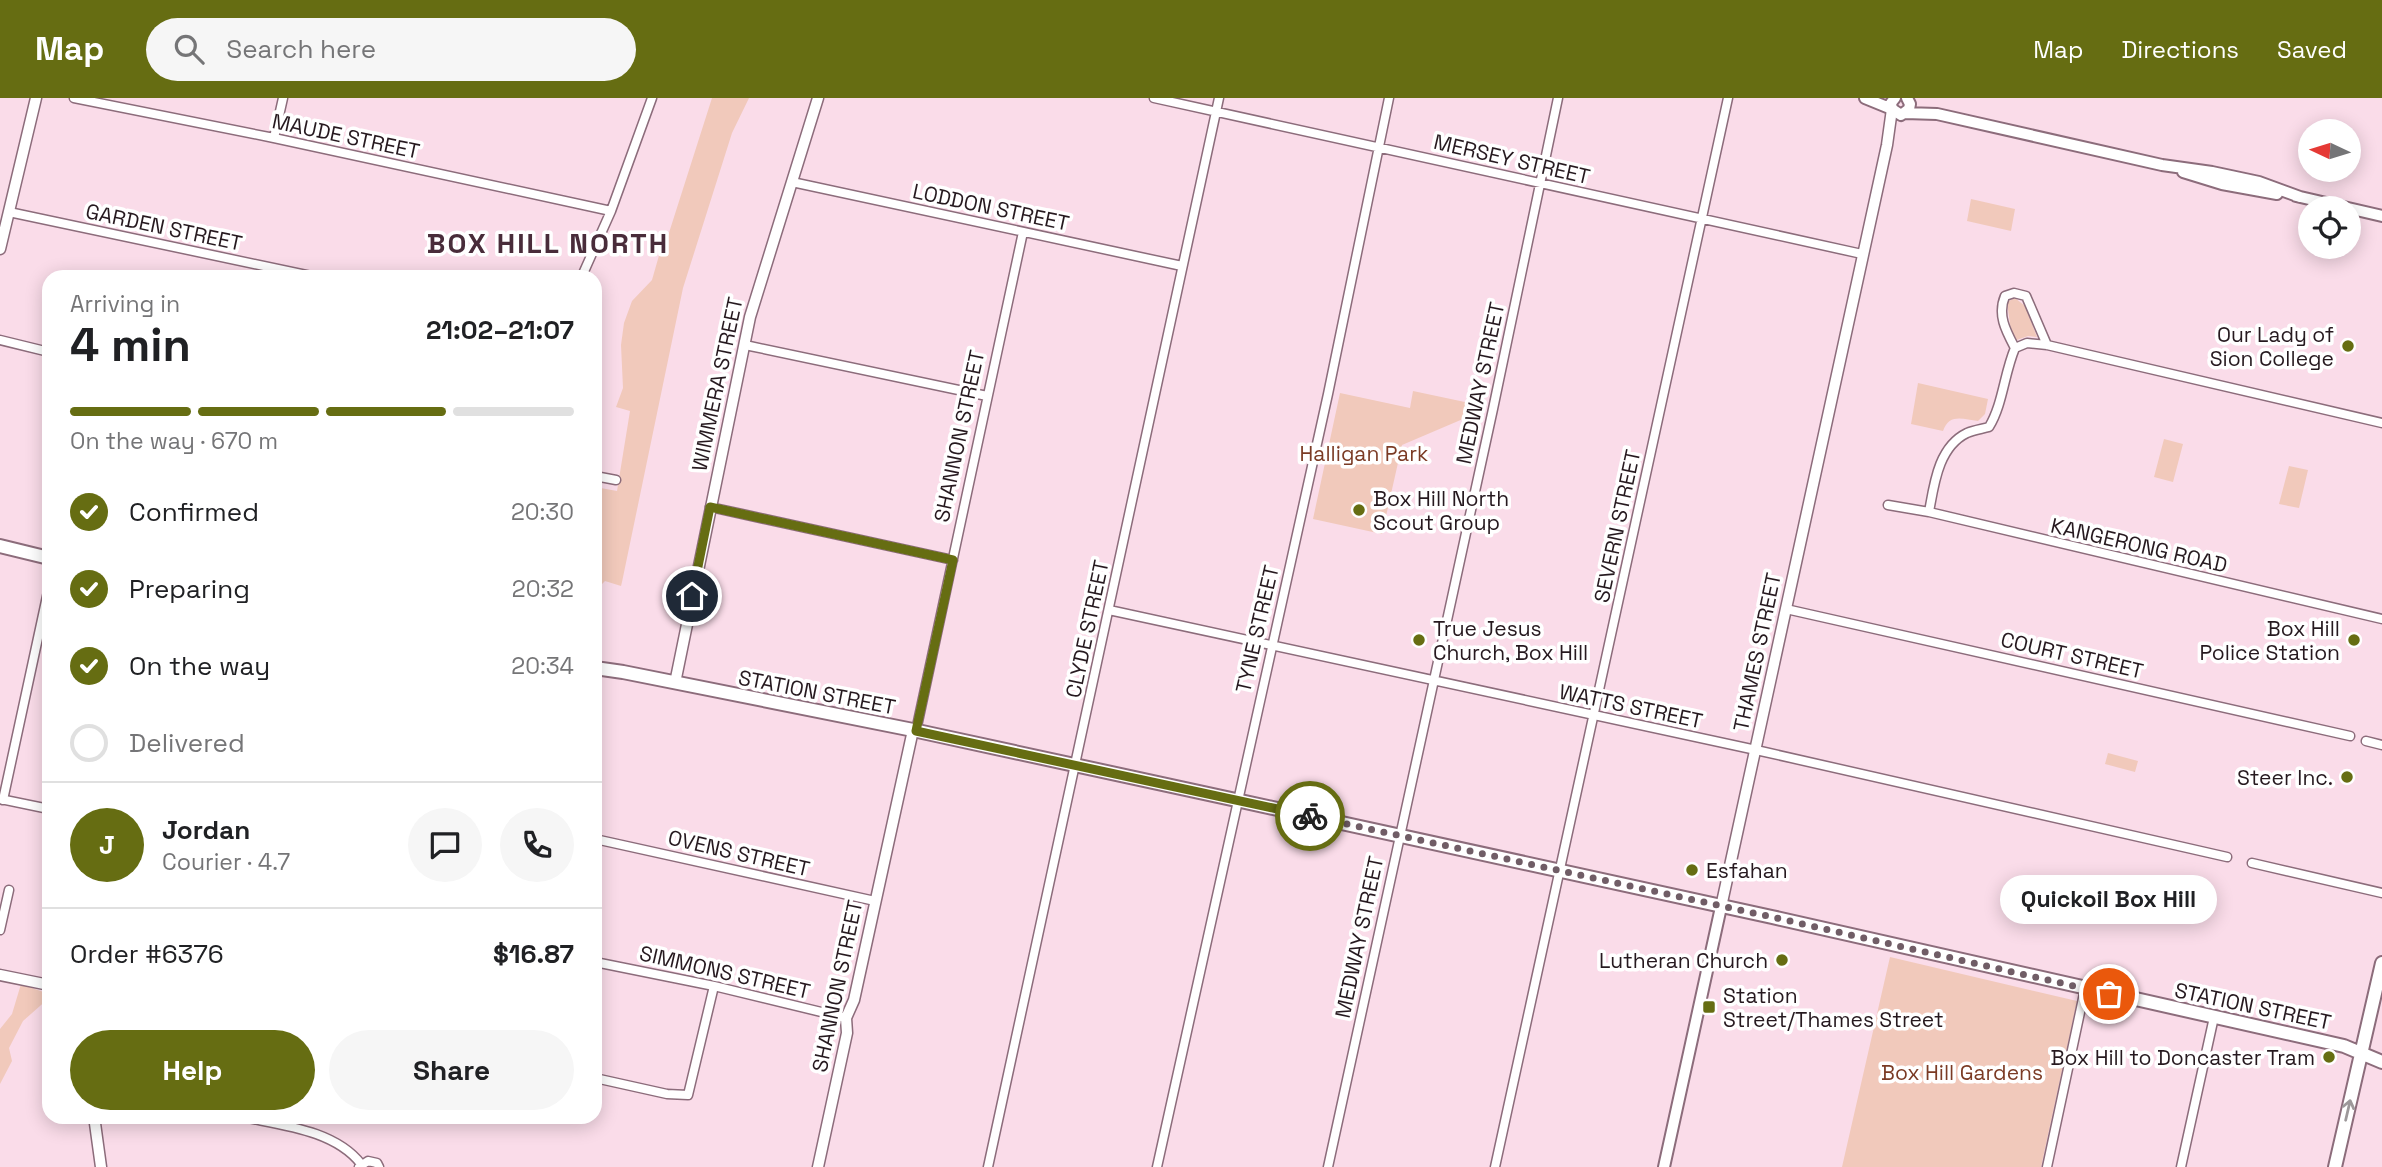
<!DOCTYPE html>
<meta charset="utf-8">
<style>
body{margin:0;font-family:"Space Grotesk",sans-serif;background:#f6f6f6;color:#202124;height:100vh;display:flex;flex-direction:column;font-size:26px;white-space:nowrap}
*{box-sizing:border-box;margin:0}
p{font-size:23px;color:#757577}
.icon{flex:none;width:38px;height:38px;fill:none;stroke:currentColor;stroke-width:2;stroke-linecap:round;stroke-linejoin:round}
.map{position:relative;flex:1;overflow:hidden}
.drawer{position:absolute;left:42px;top:172px;width:560px;height:854px;display:flex;flex-direction:column;background:#fff;border-radius:21px;box-shadow:0 4px 18px #0003}
.drawer>*{flex:none}
.needle{width:46px;rotate:274deg}
.fabs{position:absolute;left:2298px;top:21px;display:grid;gap:14px}
.fabs a{display:grid;place-items:center;width:63px;height:63px;border-radius:50%;background:#fff;box-shadow:0 4px 18px #0003;font-size:35px}
.pin{position:absolute;display:grid;place-items:center;width:60px;height:60px;color:#fff;margin:-30px;border:4px solid #fff;border-radius:50%;box-shadow:0 2px 7px #0007}
.courier{position:absolute;display:grid;place-items:center;width:70px;height:70px;margin:-35px;border:5px solid #666d12;border-radius:50%;background:#fff;color:#222;box-shadow:0 2px 9px #0007}
.bubble{position:absolute;height:49px;border-radius:24px;background:#fff;box-shadow:0 4px 18px #0003;font-size:23px;font-weight:700;line-height:49px;text-align:center}
.head em{font-style:normal;font-weight:700}
.head div{display:flex;flex-direction:column-reverse}
.head{display:flex;align-items:center;justify-content:space-between;height:119px;padding:0 28px}
h1{font-size:46px;font-weight:700;line-height:52px}
.bar{display:grid;grid-template-columns:repeat(4,1fr);gap:10px 7px;align-content:center;height:84px;padding:0 28px}
.bar i{height:9px;border-radius:5px;background:#e0e0e0}
.bar .current{background:#666d12}
.bar p{grid-column:span 4}
.line{display:flex;align-items:center;gap:18px;padding:0 28px;border-top:2px solid #e0e0e0}
.line div{flex:1}
.round{display:grid;place-items:center;flex:none;width:74px;height:74px;border-radius:37px;background:#f6f6f6}
ol{padding:0 28px;list-style:none}
li{display:flex;align-items:center;gap:21px;height:77px}
li p{margin-inline-start:auto}
li .icon{padding:7px;border-radius:50%;background:#666d12;color:#fff;stroke-width:4}
li:last-child{color:#757577}
li i{width:38px;height:38px;border:4px solid #e0e0e0;border-radius:50%}
.button{display:flex;gap:14px;margin-top:auto;padding:14px 28px}
.button a{flex:1;height:80px;border-radius:42px;background:#666d12;color:#fff;font-size:28px;font-weight:700;line-height:80px;text-align:center}
.button a+a{background:#f6f6f6;color:#202124}
header{display:flex;align-items:center;gap:42px;box-sizing:border-box;height:98px;padding:0 35px;background:#666d12;color:#fff}
header strong{font-size:33px}
nav{display:flex;gap:38px;margin-inline-start:auto;font-size:24px}
.search{width:490px;height:63px;background:#f6f6f6;display:flex;align-items:center;gap:18px;box-sizing:border-box;padding:0 24px;border-radius:38px;color:#757577;font-size:26px}
.map>svg:first-child{display:block}
</style>
<header>
<strong>Map</strong>
<div class="search"><svg class="icon" aria-label="search" viewBox="0 0 24 24"><circle cx="10" cy="10" r="6"/><path d="M15 15l6 6"/></svg>Search here</div>
<nav><a>Map</a><a>Directions</a><a>Saved</a></nav>
</header>
<div class="map">
<svg width="2382" height="1069" viewBox="0 0 2382 1069">
<rect width="100%" height="100%" fill="#fadce9"/>
<path fill="#f1c9bb" d="M712,0H749L732,35L683,190L622,484L621,488L605,483L595,493V389L617,393L630,313L616,309L623,290L621,247L624,225L632,203L652,182L664,140L667,141Z
M1971,101L2015,111L2011,133L1967,123Z
M2015,200L2025,208L2037,239L2028,238L2014,243L2012,241L2007,204Z
M1918,285L1988,301L1985,316L1978,323C1963,321 1949,315 1943,333L1911,326Z
M1413,293L1479,307L1477,315L1402,347L1382,436L1313,421L1340,295L1410,310Z
M2164,341L2183,346L2173,384L2154,379Z
M2289,368L2308,372L2299,410L2279,406Z
M2108,655L2138,663L2135,674L2105,666Z
M1890,859L2077,903L2041,1069H1842Z
M21,886L49,896V900L23,923L9,950L12,963L0,986V931L12,916Z"/>
<g fill="none" stroke-linecap="round" stroke-linejoin="round">
<g stroke="#8c6c7b" stroke-width="11">
<path id="minor" d="M74,0L274,40L611,113
M1154,0L1862,156
M274,40L283,0
M792,84L1182,168
M9,114L311,178
M582,178L611,113L652,0
M0,242L49,254
M745,247L987,298
M2015,250C2006,233 1997,217 2005,198L2014,195L2026,198L2047,247
M595,378L616,382
M1888,407L1929,414L2382,521
M710,409L953,462
M1929,414C1934,387 1938,349 1967,335C1974,332 1982,331 1989,329C2003,306 2004,276 2015,250L2027,245L2047,247L2382,325
M45,459L49,445
M1786,511L2350,638
M1109,512L1756,652L2227,759
M916,633L1023,134
M2366,643L2382,647
M0,701L49,711
M3,702L49,489
M595,741L875,803
M2252,765L2382,795
M0,832L9,792
M595,864L714,888L846,920
M595,980L667,996L688,997L714,888
M238,1018C278,1027 334,1031 361,1066
M359,1069L368,1063L377,1065L379,1069
M988,1069L1219,0
M1157,1069L1328,296L1389,0
M1328,1069L1493,311L1558,0
M1495,1069L1728,0
M2047,1069L2085,891
M2181,1069L2214,919"/>
</g>
<g stroke="#8c6c7b" stroke-width="13">
<path id="tertiary" d="M0,151L36,0
M675,585L750,219L818,0
M1721,809L1887,47L1892,11
M0,877L49,887
M94,1018L101,1069
M818,1069L847,935L846,920L854,902L913,632"/>
</g>
<g stroke="#8c6c7b" stroke-width="14">
<path id="secondary" d="M1865,0L1892,11
M1895,0L1891,5L1892,11L1901,17L1909,11L1910,6L1907,0
M1905,15L1937,16L2162,67L2212,74L2259,84L2300,99
M2183,74L2222,86L2277,96
M2296,98L2382,118
M1664,1069L1721,809"/>
</g>
<g stroke="#8c6c7b" stroke-width="16">
<path id="primary" d="M0,448L49,460
M595,570L623,574L913,632L1236,702L1772,819L2344,948L2382,964
M2335,1069L2382,865"/>
</g>
<use href="#minor" stroke="#fff" stroke-width="8"/>
<use href="#tertiary" stroke="#fff" stroke-width="10"/>
<use href="#secondary" stroke="#fff" stroke-width="10"/>
<use href="#primary" stroke="#fff" stroke-width="12"/>
</g>
<defs><path id="oneway-shaft" d="M-6 0H5M1.5-3L5.5 0L1.5 3" fill="none" stroke-width="1.6" stroke-linecap="round" stroke-linejoin="round" transform="scale(1.75)"/></defs>
<use stroke="#9d989a" href="#oneway-shaft" transform="translate(2348 1012) rotate(-77)"/>
<g fill="none" stroke-linecap="round" stroke-linejoin="round">
<path stroke="#705d66" stroke-width="7" stroke-dasharray="0 12.6" d="M1310,718L1772,819L2109,896"/>
<path stroke="#666d12" stroke-width="9" d="M692,498L710,409L953,462L916,633L1310,718"/>
</g>
<g fill="#666d12" stroke="#fff" stroke-width="2.5">
<circle cx="2348" cy="248" r="7"/>
<circle cx="1359" cy="412" r="7"/>
<circle cx="1419" cy="542" r="7"/>
<circle cx="2354" cy="542" r="7"/>
<circle cx="2347" cy="679" r="7"/>
<circle cx="1692" cy="772" r="7"/>
<circle cx="1782" cy="862" r="7"/>
<rect x="1702" y="902" width="14" height="14" rx="3.5"/>
<circle cx="2329" cy="959" r="7"/>
</g>
<g text-anchor="middle" dominant-baseline="central" stroke-width="7" stroke-linejoin="round" paint-order="stroke">
<g font-size="21" fill="#26191f" stroke="#fff">
<text transform="translate(346 38) rotate(12)">MAUDE STREET</text>
<text transform="translate(1512 61) rotate(13)">MERSEY STREET</text>
<text transform="translate(991 109) rotate(12)">LODDON STREET</text>
<text transform="translate(164 129) rotate(12)">GARDEN STREET</text>
<text transform="translate(1480 285) rotate(-78)">MEDWAY STREET</text>
<text transform="translate(717 286) rotate(-78)">WIMMERA STREET</text>
<text transform="translate(959 338) rotate(-78)">SHANNON STREET</text>
<text transform="translate(1617 428) rotate(-78)">SEVERN STREET</text>
<text transform="translate(2139 447) rotate(13)">KANGERONG ROAD</text>
<text transform="translate(1087 531) rotate(-78)">CLYDE STREET</text>
<text transform="translate(1257 531) rotate(-77)">TYNE STREET</text>
<text transform="translate(1757 554) rotate(-78)">THAMES STREET</text>
<text transform="translate(2072 557) rotate(13)">COURT STREET</text>
<text transform="translate(817 594) rotate(11)">STATION STREET</text>
<text transform="translate(1631 608) rotate(12)">WATTS STREET</text>
<text transform="translate(739 755) rotate(13)">OVENS STREET</text>
<text transform="translate(1359 839) rotate(-78)">MEDWAY STREET</text>
<text transform="translate(725 874) rotate(13)">SIMMONS STREET</text>
<text transform="translate(837 888) rotate(-78)">SHANNON STREET</text>
<text transform="translate(2253 908) rotate(12)">STATION STREET</text>
</g>
<g font-size="21" fill="#26191f" stroke="#fff" text-anchor="end">
<text x="2334" y="236">Our Lady of<tspan x="2334" dy="24">Sion College</tspan></text>
<text x="1373" y="400" text-anchor="start">Box Hill North<tspan x="1373" dy="24">Scout Group</tspan></text>
<text x="1433" y="530" text-anchor="start">True Jesus<tspan x="1433" dy="24">Church, Box Hill</tspan></text>
<text x="2340" y="530">Box Hill<tspan x="2340" dy="24">Police Station</tspan></text>
<text x="2333" y="679">Steer Inc.</text>
<text x="1706" y="772" text-anchor="start">Esfahan</text>
<text x="1768" y="862">Lutheran Church</text>
<text x="1723" y="897" text-anchor="start">Station<tspan x="1723" dy="24">Street/Thames Street</tspan></text>
<text x="2315" y="959">Box Hill to Doncaster Tram</text>
</g>
<g font-size="21" fill="#7b3b25" stroke="#fff">
<text x="1364" y="355">Halligan Park</text>
<text x="1962" y="974">Box Hill Gardens</text>
</g>
<g font-size="28" font-weight="bold" letter-spacing="2" fill="#492c3a" stroke="#fff">
<text x="548" y="145">BOX HILL NORTH</text>
</g>
</g>
</svg>
<div class="fabs">
<a><svg class="needle" viewBox="-14 -14 28 28"><path d="M0-13l5 13h-10z" fill="#e53935"/><path d="M0 13l5-13h-10z" fill="#757577"/></svg></a>
<a><svg class="icon" aria-label="locate" viewBox="0 0 24 24"><circle cx="12" cy="12" r="6"/><path d="M12 2v4M12 18v4M2 12h4M18 12h4"/></svg></a>
</div>
<div class="pin" style="left:2109px;top:896px;background:#ea580c"><svg class="icon" aria-label="bag" viewBox="0 0 24 24"><path d="M5 8h14l-1 12H6zM9 8a3 3 0 0 1 6 0"/></svg></div>
<div class="pin" style="left:692px;top:498px;background:#1f2937"><svg class="icon" aria-label="home" viewBox="0 0 24 24"><path d="M3 11l9-7 9 7M6 9v11h12V9"/></svg></div>
<div class="courier" style="left:1310px;top:718px"><svg class="icon" aria-label="bike" viewBox="0 0 24 24"><circle cx="6" cy="16" r="4"/><circle cx="18" cy="16" r="4"/><path d="M6 16l4-8h5l3 8M10 8l3 8H6M13 5h3"/></svg></div>
<div class="bubble" style="left:2000px;top:777px;width:217px">Quickoil Box Hill</div>
<section class="drawer">
<div class="head"><div><h1>4 min</h1><p>Arriving in</p></div><em>21:02–21:07</em></div>
<div class="bar"><i class="current"></i><i class="current"></i><i class="current"></i><i></i><p>On the way · 670 m</p></div>
<ol>
<li><svg class="icon" aria-label="check" viewBox="0 0 24 24"><path d="M5 12l5 5 9-10"/></svg>Confirmed<p>20:30</p></li>
<li><svg class="icon" aria-label="check" viewBox="0 0 24 24"><path d="M5 12l5 5 9-10"/></svg>Preparing<p>20:32</p></li>
<li><svg class="icon" aria-label="check" viewBox="0 0 24 24"><path d="M5 12l5 5 9-10"/></svg>On the way<p>20:34</p></li>
<li><i></i>Delivered</li>
</ol>
<div class="line" style="height:126px"><b class="round" style="background:#666d12;color:#fff">J</b><div><b>Jordan</b><p>Courier · 4.7</p></div><a class="round"><svg class="icon" aria-label="chat" viewBox="0 0 24 24"><path d="M4 5h16v11H9l-5 4z"/></svg></a><a class="round"><svg class="icon" aria-label="phone" viewBox="0 0 24 24"><path d="M5 4h4l2 5-3 2q2 4 5 5l2-3 5 2v4C11 20 4 13 5 4z"/></svg></a></div>
<div class="line" style="height:91px"><div>Order #6376</div><b>$16.87</b></div>
<div class="button"><a>Help</a><a>Share</a></div>
</section>
</div>
